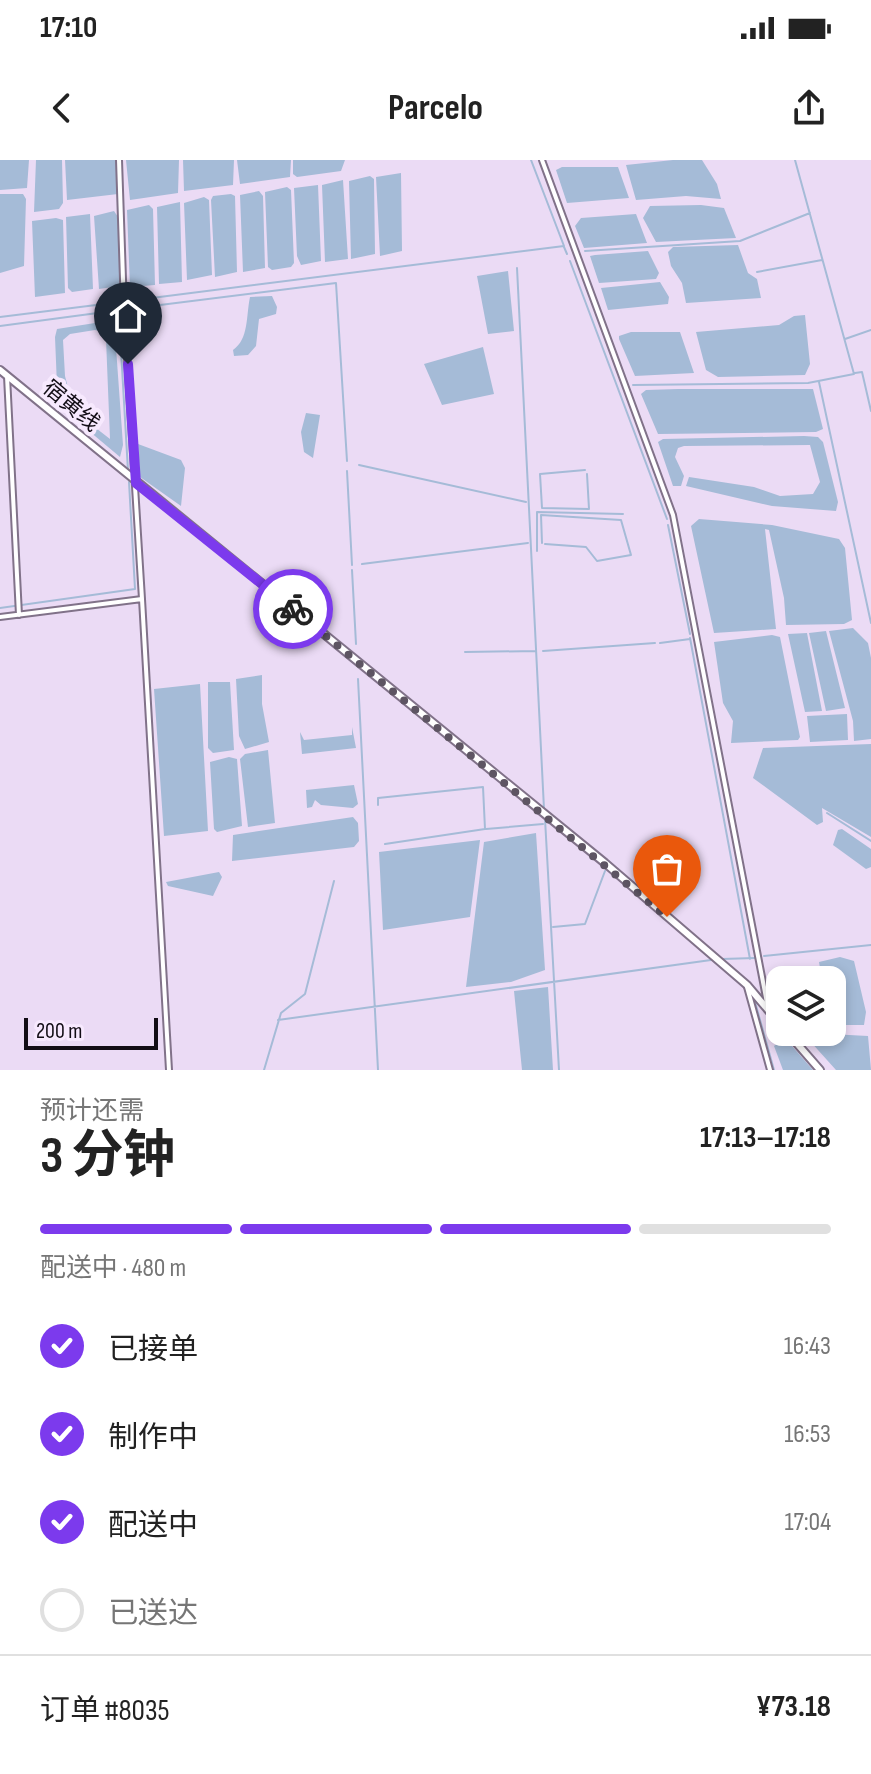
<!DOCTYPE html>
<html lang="zh">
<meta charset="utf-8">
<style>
body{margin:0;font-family:"Sofia Sans Condensed","Noto Sans SC",sans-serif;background:#f6f6f6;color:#222;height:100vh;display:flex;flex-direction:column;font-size:30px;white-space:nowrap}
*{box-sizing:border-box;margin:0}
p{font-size:26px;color:#767676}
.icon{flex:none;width:44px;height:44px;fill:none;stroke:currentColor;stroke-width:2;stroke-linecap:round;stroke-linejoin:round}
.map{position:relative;height:910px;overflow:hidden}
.drawer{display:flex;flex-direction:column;background:#fff;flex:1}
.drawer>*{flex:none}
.buttons{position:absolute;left:766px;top:806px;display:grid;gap:16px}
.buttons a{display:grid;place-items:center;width:80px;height:80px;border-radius:16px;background:#fff;box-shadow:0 4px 12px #0003;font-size:40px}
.scale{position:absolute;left:24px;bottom:20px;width:134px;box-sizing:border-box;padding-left:8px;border:4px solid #120d15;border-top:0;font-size:22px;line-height:28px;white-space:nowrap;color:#120d15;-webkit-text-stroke:6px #f7e9fe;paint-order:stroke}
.pin{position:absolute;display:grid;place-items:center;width:68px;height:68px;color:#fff;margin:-82px -34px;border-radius:50% 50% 50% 0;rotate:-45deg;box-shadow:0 0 8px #0007}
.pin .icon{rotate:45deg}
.courier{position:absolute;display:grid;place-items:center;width:80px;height:80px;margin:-40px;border:6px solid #7c3aed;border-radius:50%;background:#fff;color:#222;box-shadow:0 2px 10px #0007}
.headline em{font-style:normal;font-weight:700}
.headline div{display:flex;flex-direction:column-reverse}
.headline{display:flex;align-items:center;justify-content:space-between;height:136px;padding:0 40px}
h1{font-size:52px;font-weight:700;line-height:60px}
.bar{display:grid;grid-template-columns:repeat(4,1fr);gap:12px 8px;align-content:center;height:96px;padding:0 40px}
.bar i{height:10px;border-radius:6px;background:#e0e0e0}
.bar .selected{background:#7c3aed}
.bar p{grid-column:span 4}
.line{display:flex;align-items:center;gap:20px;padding:0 40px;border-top:2px solid #e0e0e0}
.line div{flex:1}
ol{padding:0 40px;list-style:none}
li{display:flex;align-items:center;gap:24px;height:88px}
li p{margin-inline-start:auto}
li .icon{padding:8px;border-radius:50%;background:#7c3aed;color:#fff;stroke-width:4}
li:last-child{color:#767676}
li i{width:44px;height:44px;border:4px solid #e0e0e0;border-radius:50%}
.status{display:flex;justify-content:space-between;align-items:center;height:56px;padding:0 40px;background:#fff;direction:ltr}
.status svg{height:22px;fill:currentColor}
header{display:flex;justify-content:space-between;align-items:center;height:104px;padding:0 40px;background:#fff;font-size:36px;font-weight:700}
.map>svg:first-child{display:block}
</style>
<div class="status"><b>17:10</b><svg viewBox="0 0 49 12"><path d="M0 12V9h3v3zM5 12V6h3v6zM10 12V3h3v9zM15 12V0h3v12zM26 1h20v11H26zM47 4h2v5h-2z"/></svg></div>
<header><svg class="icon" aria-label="back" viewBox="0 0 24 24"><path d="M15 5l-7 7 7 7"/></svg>Parcelo<svg class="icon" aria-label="share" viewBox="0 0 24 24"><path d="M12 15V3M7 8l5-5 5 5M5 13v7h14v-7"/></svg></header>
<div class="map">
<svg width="871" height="910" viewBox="0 0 871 910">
<rect width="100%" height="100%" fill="#ebdbf5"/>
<path fill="#a5bbd7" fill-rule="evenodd" d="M0,0H29L27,28L0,30Z
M36,0H62L63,43L59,49L34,52Z
M65,0H117L118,34L67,40Z
M126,0H179L178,33L130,40Z
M183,0H234L233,25L184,31Z
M237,0H291L290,17L240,24Z
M293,0H345L341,11L297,17L293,14Z
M673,0H702L717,24L721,39L686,36L636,40L626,5Z
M562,7H618L629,38L567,43L556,10Z
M401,13L402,91L380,96L376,17Z
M370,16L374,19L375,94L351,99L349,21Z
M343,20L348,99L325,102L322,25Z
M318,25L321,101L301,105L297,96L294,28Z
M287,27L291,30L294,103L291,107L272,110L268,107L265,32Z
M259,31L263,36L265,108L243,112L240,35Z
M0,34H23L26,39L24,106L0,113Z
M231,34L235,36L237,112L215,117L211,40L213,36Z
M204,37L209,40L212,115L187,120L184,43Z
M180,42L182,122L159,124L157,47Z
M149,45L153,49L155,125L130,127L127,50Z
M701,45L724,48L736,78L656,82L643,58L650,46Z
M114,51L118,57L120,126L99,129L94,56Z
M90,54L93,129L72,132L68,128L66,57Z
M636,54L647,83L584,88L575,66L581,58Z
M56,58L63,60L65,133L35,137L32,61Z
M738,85L748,113L757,119L761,138L686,143L682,123L671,106L668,92L673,87Z
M648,91L659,113L656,119L599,123L590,96L595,95Z
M508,111L514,171L488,174L477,116Z
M660,122L669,137L668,144L608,150L601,128Z
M272,136L277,147L276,154L259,159L256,186L248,195L234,196L233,190C249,179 246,156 250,137Z
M805,155L810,204L805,215L718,217L706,210L696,172L779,165L794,156Z
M114,160L123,285L120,297L64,250L63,228L57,226L55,177L57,169ZM95,170L103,172L106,179L110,279L74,251L65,216L63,180L70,174Z
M631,172H680L694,213L635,216L619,179V176Z
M483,187L494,234L442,245L424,204Z
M678,229H813L823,269L816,272L658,274L641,234L646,230Z
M306,253L320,255L313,298L304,292L301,272Z
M804,276L818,277L823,282L838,342L836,351L772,346L686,326L689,317L754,327L780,336L813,334L820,322L810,285L684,286L678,288L675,297L684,316L681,326H673L658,282L663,279Z
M138,284L181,300L185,308L181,346L140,317Z
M699,359L772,365L839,379L845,388L852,460L844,464L786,465L784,438L769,370L765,369L776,469L714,473L691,366Z
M853,468L868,483L871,498V579L854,581L853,561L829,471Z
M826,471L845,548L826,551L809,473Z
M807,473L822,551L805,552L788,474Z
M772,475L780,477L800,577L798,580L731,583L733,561L723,543L714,482Z
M262,515V544L269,582L245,589L239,576L236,519Z
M208,522H230L234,590L213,593L208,588Z
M200,524L208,671L164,676L154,529Z
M847,554L848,580L810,582L807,556Z
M352,567L356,588L302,594L300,572L304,580L352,575Z
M871,584V677L822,648L823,662L817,665L753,618L763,588Z
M268,590L275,663L248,667L240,599L245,594Z
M229,597L237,599L242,666L217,672L214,669L210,602Z
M354,625L358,644L353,648L321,645L315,640L312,647L307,648L306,630Z
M353,657L358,663L359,681L354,687L232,701L233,675Z
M842,669L871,689V707L866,709L833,685L838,670Z
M536,673L545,810L511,822L466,827L484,682Z
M480,680L470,757L383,770L379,692Z
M219,712L222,717L213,736L168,726L166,722Z
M840,797L854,801L866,852L864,865H837L832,854V820H822L819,802Z
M548,827L553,910H522L514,831Z
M830,874L868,876L871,910H836L809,880Z
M785,878L813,910H783L774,886Z"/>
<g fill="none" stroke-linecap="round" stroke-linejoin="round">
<path stroke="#a5bbd7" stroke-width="2" d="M564,87L567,94
M585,91L740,81L810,53
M570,101L667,359
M517,108L544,649
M757,112L822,100
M128,141L564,86L531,0
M128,149L336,123L347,301
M119,156L128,311
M0,157L120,142
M0,166L120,150
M845,179L871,170
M855,213L862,212L871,251
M819,222L871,463
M633,225L808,223L854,214L795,0
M359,305L526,342
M585,310L540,314L542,348L589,349L587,314
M347,311L352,405
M668,365L690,474
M542,383L541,355L621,360L631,395L597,401L586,387L545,384
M537,391V352L623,354
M362,404L528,383
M352,410L356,484
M0,448L135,429L129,322
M690,478L750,799
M660,483L690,479
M543,491L655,483
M465,492L536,491
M358,519L378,910
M378,645V638L483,627L485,669L385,684
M827,653L871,681
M545,659L559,910
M486,669L543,664
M553,767L585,764L605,711
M764,796L871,785
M722,799L755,798
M755,842L774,910
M278,860L711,800
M264,910L281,853L305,834L334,721"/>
<g stroke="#817289" stroke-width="8">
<path id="street" d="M542,0L673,355L768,848
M7,216L19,455
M142,439L169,910
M0,457L142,439L124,149L119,0
M747,827L770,910"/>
</g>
<g stroke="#817289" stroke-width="10">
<path id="secondary" d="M0,210L605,703L747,825L780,864
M787,872L820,910"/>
</g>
<use href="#street" stroke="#fff" stroke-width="4"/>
<use href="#secondary" stroke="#fff" stroke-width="6"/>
</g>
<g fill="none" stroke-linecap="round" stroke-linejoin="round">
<path stroke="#5e5563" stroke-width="8" stroke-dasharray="0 14.4" d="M293,449L667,757"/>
<path stroke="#7c3aed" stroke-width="10" d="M128,204L136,323L293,449"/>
</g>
<g text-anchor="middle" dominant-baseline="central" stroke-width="8" stroke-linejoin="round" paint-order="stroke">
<g font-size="22" fill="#120d15" stroke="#f7e9fe">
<text transform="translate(71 246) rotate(40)">宿黄线</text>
</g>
</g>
</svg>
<div class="buttons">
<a><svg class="icon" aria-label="layers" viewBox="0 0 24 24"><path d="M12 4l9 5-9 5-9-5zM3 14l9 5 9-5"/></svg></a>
</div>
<div class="scale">200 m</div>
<div class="pin" style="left:667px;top:757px;background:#ea580c"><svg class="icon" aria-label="bag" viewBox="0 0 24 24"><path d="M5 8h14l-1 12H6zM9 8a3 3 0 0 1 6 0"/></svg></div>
<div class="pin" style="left:128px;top:204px;background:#1f2937"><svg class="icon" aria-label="home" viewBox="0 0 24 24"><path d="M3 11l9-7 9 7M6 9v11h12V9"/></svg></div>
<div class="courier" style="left:293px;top:449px"><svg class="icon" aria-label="bike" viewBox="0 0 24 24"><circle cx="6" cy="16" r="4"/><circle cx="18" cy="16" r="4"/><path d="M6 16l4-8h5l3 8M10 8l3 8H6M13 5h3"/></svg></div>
</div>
<section class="drawer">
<div class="headline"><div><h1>3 分钟</h1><p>预计还需</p></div><em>17:13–17:18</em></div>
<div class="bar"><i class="selected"></i><i class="selected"></i><i class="selected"></i><i></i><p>配送中 · 480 m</p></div>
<ol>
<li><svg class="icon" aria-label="check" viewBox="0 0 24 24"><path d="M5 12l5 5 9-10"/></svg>已接单<p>16:43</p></li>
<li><svg class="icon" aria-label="check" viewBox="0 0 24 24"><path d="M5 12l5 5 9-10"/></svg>制作中<p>16:53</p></li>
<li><svg class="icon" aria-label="check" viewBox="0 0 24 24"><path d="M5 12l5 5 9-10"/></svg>配送中<p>17:04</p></li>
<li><i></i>已送达</li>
</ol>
<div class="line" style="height:104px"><div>订单 #8035</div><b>¥73.18</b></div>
</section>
